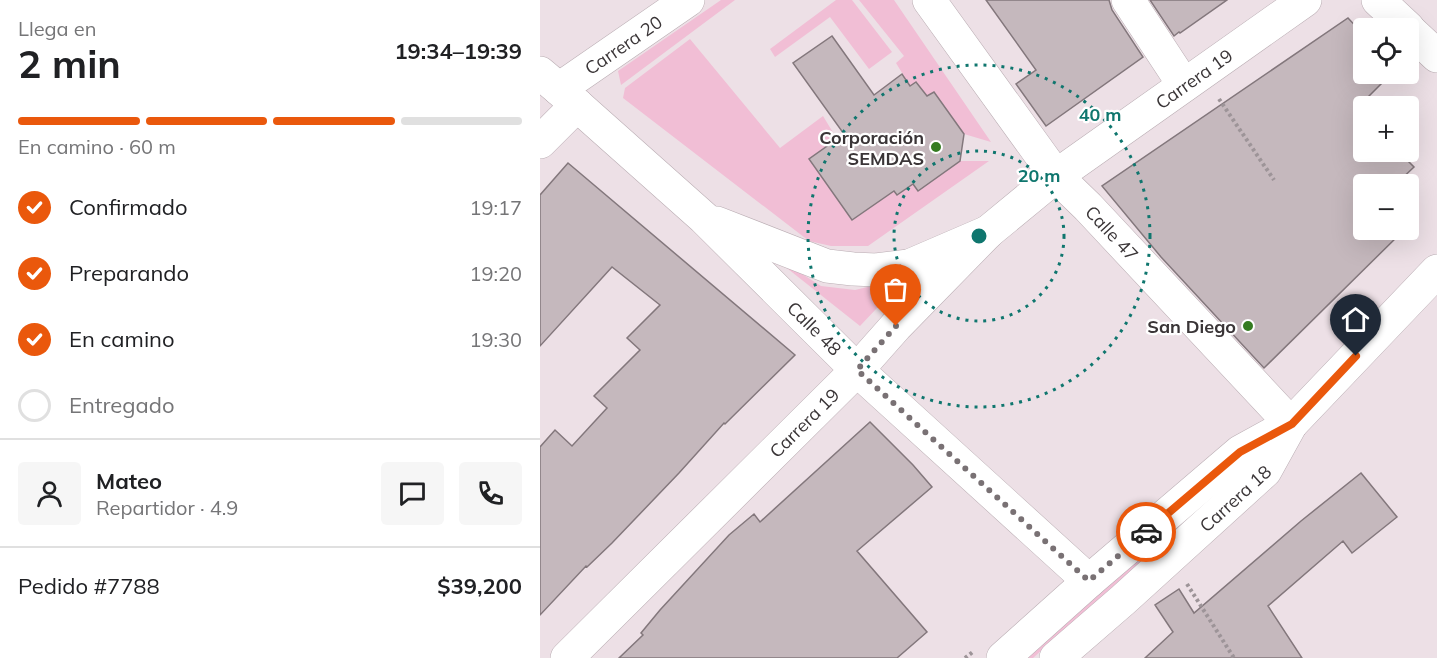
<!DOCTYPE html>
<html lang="es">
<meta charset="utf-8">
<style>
body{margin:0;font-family:Mulish,sans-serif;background:#f6f6f6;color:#202124;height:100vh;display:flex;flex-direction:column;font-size:22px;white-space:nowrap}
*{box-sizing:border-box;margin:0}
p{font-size:20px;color:#757577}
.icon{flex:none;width:33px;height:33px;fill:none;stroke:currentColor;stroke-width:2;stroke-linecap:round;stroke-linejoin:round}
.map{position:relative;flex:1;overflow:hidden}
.panel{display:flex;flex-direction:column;background:#fff;width:540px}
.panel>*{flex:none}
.controls{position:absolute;left:813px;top:18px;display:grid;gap:12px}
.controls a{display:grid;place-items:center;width:66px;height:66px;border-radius:6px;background:#fff;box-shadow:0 6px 24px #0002;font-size:30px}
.pin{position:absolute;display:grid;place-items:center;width:51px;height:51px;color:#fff;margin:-62px -26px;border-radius:50% 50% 50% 0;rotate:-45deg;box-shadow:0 0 6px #0007}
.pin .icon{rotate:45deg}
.courier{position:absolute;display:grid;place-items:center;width:60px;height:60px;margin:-30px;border:4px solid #ea580c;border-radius:50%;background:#fff;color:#222;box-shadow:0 2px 8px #0007}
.summary em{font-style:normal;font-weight:700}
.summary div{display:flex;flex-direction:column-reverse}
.summary{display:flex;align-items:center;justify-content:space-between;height:102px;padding:0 18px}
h1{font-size:39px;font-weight:700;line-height:45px}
.bar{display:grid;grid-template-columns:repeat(4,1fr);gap:9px 6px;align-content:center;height:72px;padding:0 18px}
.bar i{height:8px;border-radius:4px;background:#e0e0e0}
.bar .active{background:#ea580c}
.bar p{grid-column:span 4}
.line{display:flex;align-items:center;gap:15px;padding:0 18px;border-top:2px solid #e0e0e0}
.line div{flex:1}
.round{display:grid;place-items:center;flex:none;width:63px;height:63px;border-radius:6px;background:#f6f6f6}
ol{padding:0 18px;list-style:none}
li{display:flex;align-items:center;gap:18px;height:66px}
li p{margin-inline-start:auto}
li .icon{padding:6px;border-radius:50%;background:#ea580c;color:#fff;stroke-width:4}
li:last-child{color:#757577}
li i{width:33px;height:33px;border:3px solid #e0e0e0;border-radius:50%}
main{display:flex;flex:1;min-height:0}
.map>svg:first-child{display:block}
</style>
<main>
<section class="panel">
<div class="summary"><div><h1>2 min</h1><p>Llega en</p></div><em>19:34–19:39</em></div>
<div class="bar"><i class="active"></i><i class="active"></i><i class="active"></i><i></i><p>En camino · 60 m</p></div>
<ol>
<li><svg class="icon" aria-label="check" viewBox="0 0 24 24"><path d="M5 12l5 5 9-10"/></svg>Confirmado<p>19:17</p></li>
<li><svg class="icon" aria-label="check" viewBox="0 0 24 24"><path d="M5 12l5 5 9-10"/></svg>Preparando<p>19:20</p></li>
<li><svg class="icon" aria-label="check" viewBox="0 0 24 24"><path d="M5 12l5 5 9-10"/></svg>En camino<p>19:30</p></li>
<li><i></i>Entregado</li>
</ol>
<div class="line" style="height:108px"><a class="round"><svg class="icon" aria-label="person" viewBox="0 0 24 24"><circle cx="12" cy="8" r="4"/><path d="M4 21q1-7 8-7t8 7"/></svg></a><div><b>Mateo</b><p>Repartidor · 4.9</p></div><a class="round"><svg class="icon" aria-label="chat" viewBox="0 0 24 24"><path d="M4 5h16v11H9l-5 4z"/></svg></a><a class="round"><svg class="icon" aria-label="phone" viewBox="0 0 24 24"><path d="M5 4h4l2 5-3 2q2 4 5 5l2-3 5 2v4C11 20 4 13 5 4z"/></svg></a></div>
<div class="line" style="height:78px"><div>Pedido #7788</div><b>$39,200</b></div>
</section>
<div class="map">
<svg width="897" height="658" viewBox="0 0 897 658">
<rect width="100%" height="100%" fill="#ede0e6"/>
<path fill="#f1bed5" d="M181,0H195L81,85L78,71Z
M296,0H312L352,52L329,69L290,17L235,57L230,49Z
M319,0H354L451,142L424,134L394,92L387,96L377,82L370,86L356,63L364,56Z
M150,39L240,148L283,116L297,139L269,159L312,220L354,191L358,195L373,184L378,191L420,161H449L328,246H291L269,241L83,98L85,88Z
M245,263L281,286L315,290L340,284L353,291L320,326L243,265Z
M641,521L644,523L493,658H487Z"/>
<path fill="#c5b8bd" stroke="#83777c" stroke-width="1.5" d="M446,0H569L572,10L603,57L506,126L476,84L496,70Z
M610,0H687L640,33L639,32L634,36Z
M808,18L824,35V74H851L824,101V152H859L874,167L856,184H824V230H864L724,368L621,257L562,186Z
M292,36L334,95L362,74L370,86L376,82L387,96L394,92L424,134L420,161L378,191L373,184L357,195L354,191L312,220L269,159L304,134L253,63Z
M28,163L255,355L185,424L184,423L139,473L72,543L47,567L46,566L0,615V447L15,430L32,446L67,408L54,396L100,350L87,338L120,305L72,267L0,346V195Z
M330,422L373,465L392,487L317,551L387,632L357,658H79L103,635L101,633L120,610L189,535L214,514L220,522Z
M821,473L857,517L812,553L803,541L728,606L762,658H605L633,632L615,605L639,589L654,613L761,521Z"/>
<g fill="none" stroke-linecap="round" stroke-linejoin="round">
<g stroke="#baadb3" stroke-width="34">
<g id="minor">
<path id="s1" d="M389,0L516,176L548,207L751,424"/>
<path d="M588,0L644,85"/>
<path d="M838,0L868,28"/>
<path d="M868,29L897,56"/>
<path id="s2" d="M0,73L19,89L164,218L317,370L549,581"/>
<path id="s3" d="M19,89L148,0"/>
<path d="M0,142L37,105"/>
<path d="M177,223L287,266L313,269L336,270L369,266L448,232"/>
</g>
</g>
<g stroke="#baadb3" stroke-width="34">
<g id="major">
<path id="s4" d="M27,658L317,370L356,326L448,232L516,176L765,0"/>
<path d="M463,658L549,581L700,452L751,424"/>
<path id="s5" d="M516,658L583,600L725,471L751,424L897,271"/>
</g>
</g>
<path stroke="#9d9498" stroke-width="4" stroke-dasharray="3 3" stroke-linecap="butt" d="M679,99L734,180
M647,584L694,658
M425,658L434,651"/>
<use href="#minor" stroke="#fff" stroke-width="33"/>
<use href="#major" stroke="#fff" stroke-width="33"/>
</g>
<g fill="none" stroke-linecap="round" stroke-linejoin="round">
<path stroke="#797174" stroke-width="6" stroke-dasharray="0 10.8" d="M356,326L317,370L549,581L606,532"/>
<path stroke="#ea580c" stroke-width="8" d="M606,532L700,452L752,424L816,356"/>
</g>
<g fill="none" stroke="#0f766e" stroke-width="3" stroke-dasharray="3 6">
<circle cx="439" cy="236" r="85"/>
<circle cx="439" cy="236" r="171"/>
</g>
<g fill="#347b20" stroke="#fff" stroke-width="2">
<circle cx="396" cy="147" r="6"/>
<circle cx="708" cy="326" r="6"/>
</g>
<g text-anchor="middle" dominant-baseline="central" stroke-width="4.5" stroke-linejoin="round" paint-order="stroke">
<g font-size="18" fill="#3a3537" stroke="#fff">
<text stroke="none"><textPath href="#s3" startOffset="78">Carrera 20</textPath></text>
<text stroke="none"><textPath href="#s4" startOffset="856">Carrera 19</textPath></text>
<text stroke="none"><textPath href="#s1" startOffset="297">Calle 47</textPath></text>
<text stroke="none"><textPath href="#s2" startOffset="375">Calle 48</textPath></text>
<text stroke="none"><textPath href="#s4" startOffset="334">Carrera 19</textPath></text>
<text stroke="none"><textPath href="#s5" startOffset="240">Carrera 18</textPath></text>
</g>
<g font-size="18" font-weight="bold" fill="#3a3537" stroke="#fff" text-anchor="end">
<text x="384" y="137">Corporación<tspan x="384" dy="21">SEMDAS</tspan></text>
<text x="696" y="326">San Diego</text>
</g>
</g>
<circle cx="439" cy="236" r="9" fill="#0f766e" stroke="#fff" stroke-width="3"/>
<g font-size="18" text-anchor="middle" font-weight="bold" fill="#0f766e" stroke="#fff" stroke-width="4.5" stroke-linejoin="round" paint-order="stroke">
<text x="560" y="121">40 m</text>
<text x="499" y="182">20 m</text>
</g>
</svg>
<div class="controls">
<a><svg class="icon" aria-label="locate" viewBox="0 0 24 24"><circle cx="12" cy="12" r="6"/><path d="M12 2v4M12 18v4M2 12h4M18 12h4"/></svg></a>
<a>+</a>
<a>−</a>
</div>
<div class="pin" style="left:356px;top:326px;background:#ea580c"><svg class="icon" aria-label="bag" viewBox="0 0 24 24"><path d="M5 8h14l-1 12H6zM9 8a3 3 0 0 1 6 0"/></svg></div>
<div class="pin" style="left:816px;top:356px;background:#1f2937"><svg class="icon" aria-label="home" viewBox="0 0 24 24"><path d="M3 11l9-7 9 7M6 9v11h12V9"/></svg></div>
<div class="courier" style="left:606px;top:532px"><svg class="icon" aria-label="car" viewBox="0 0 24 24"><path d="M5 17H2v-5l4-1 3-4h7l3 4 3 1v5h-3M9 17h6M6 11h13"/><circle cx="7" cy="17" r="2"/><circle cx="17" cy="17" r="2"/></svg></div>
</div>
</main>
